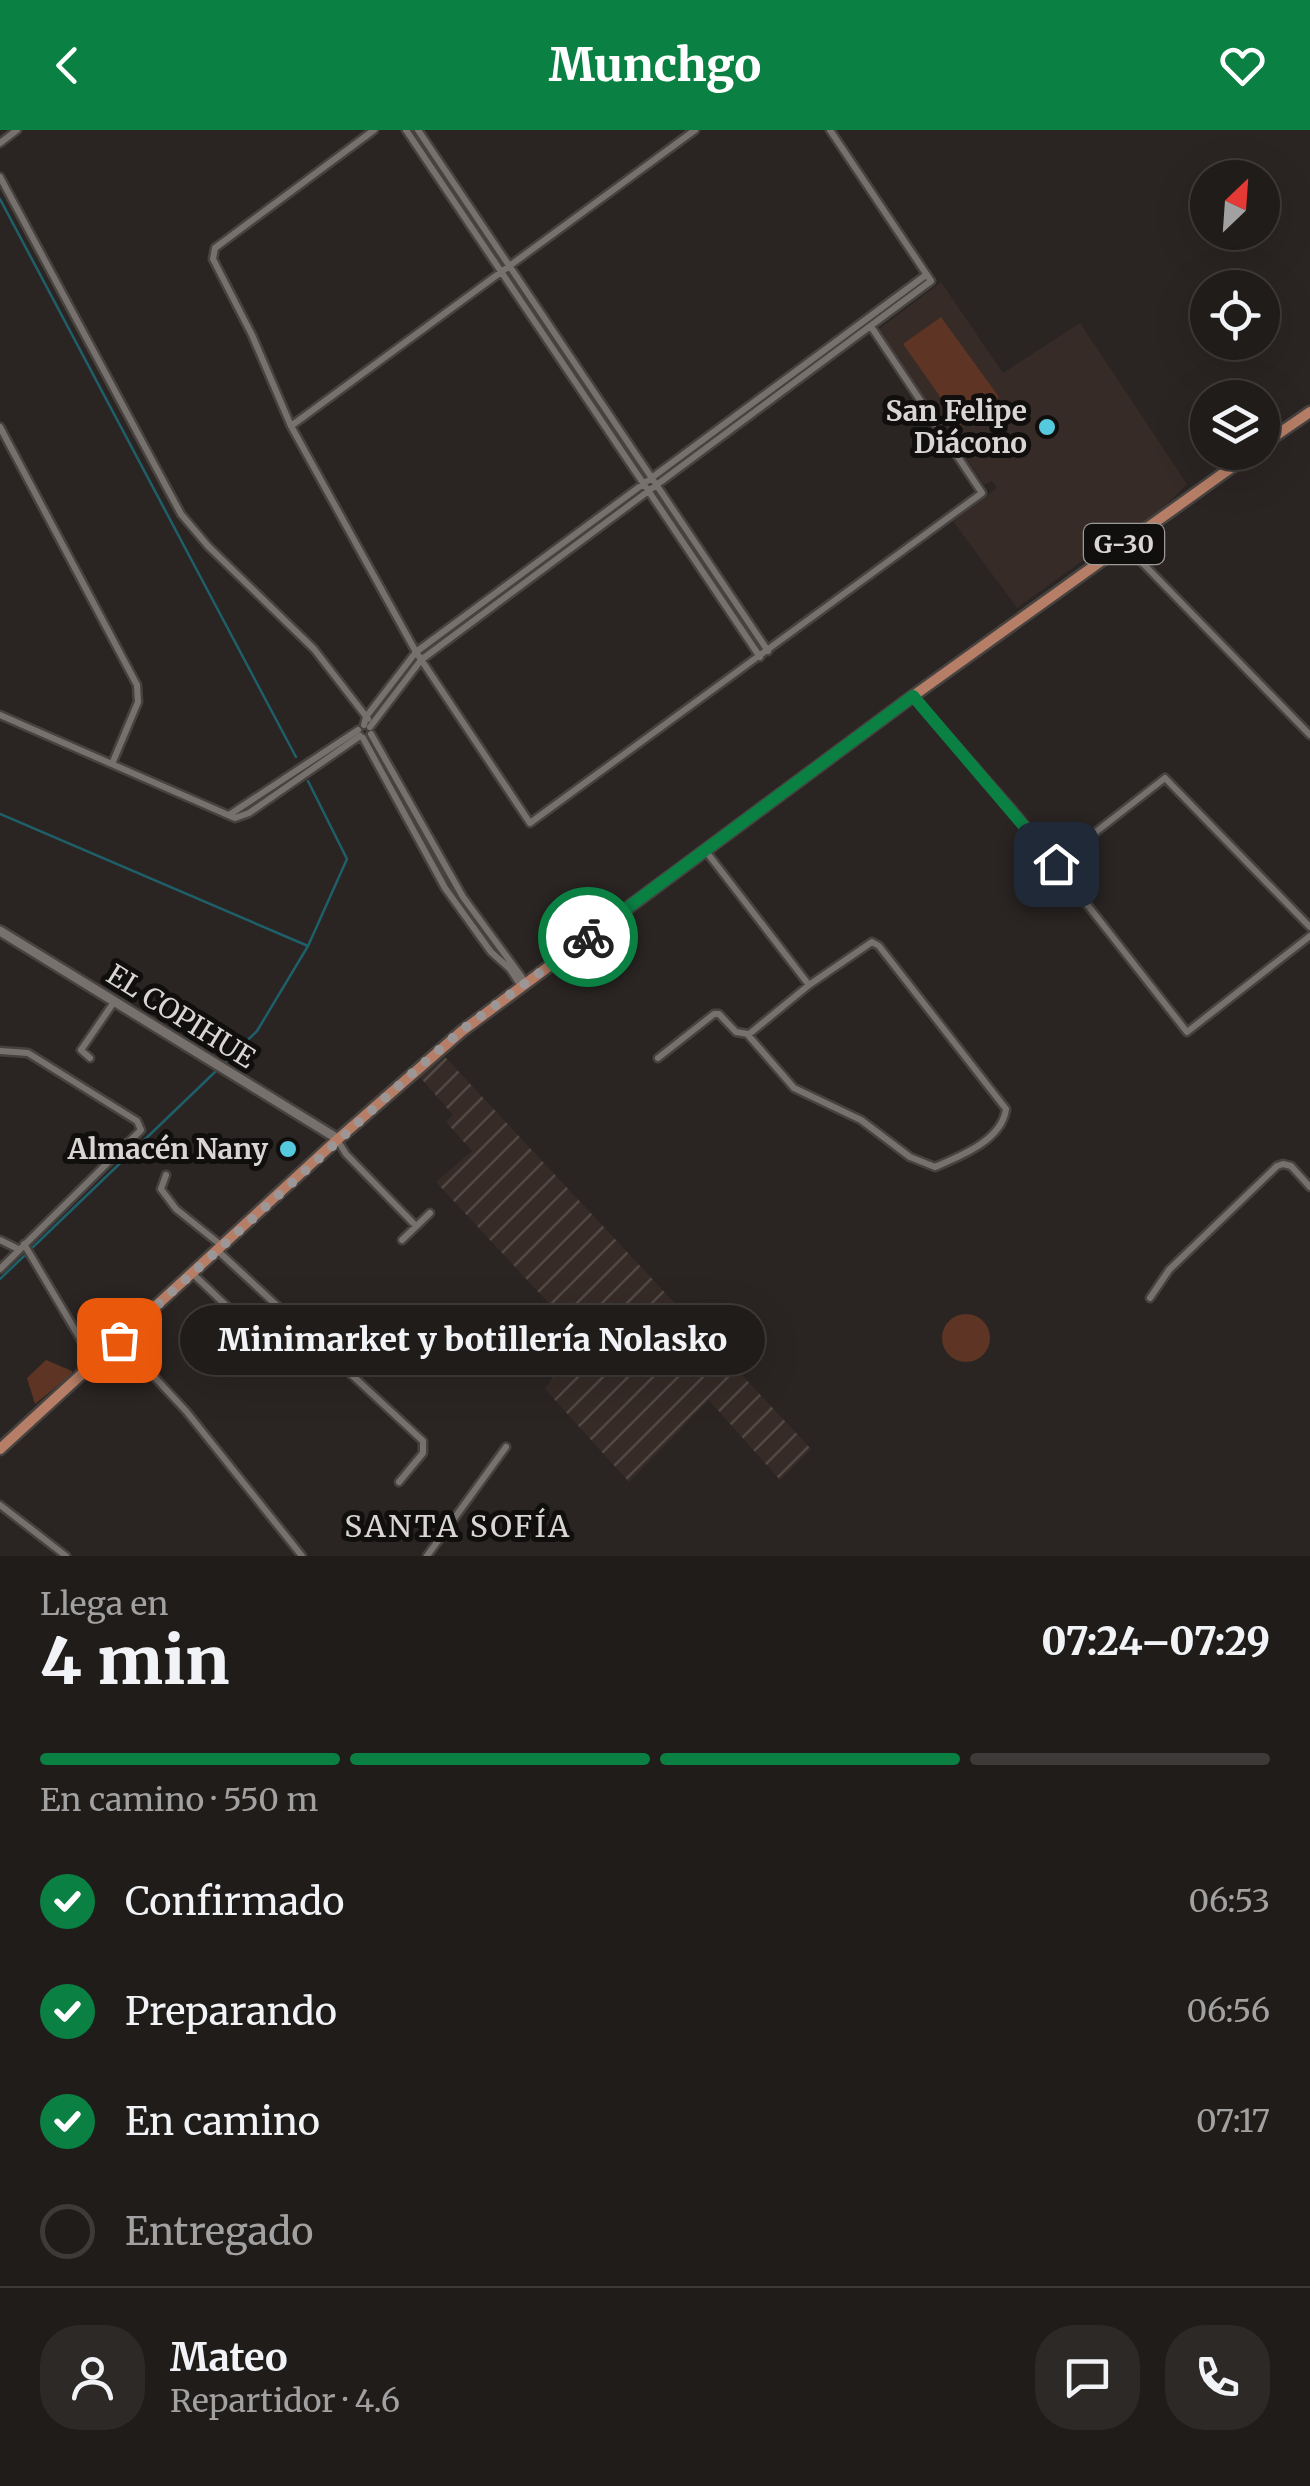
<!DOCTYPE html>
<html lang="es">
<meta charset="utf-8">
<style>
body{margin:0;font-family:Merriweather,serif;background:#2d2927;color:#f1f3f6;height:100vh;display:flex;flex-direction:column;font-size:38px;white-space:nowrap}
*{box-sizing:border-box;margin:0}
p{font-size:32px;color:#a2a1a2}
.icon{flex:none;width:55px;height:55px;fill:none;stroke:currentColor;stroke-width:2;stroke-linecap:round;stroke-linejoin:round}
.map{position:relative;height:1426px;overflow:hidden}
.panel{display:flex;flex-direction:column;background:#201c1a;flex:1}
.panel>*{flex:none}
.needle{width:65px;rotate:25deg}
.buttons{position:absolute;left:1190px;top:30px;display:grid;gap:20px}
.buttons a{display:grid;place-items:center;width:90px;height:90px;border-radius:50%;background:#201c1a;box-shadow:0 10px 40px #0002,0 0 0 2px #3d3a39;font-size:50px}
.pin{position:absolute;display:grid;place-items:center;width:85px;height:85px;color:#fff;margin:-42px;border-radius:20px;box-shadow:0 5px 15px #0006}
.courier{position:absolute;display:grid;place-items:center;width:100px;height:100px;margin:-50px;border:8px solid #0b8043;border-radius:50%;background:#fff;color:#222;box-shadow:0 2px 12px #0007}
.bubble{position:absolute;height:70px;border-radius:35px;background:#201c1a;box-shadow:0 10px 40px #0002,0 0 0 2px #3d3a39;font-size:32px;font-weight:800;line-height:70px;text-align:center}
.headline em{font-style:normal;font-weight:800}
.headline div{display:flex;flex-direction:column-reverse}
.headline{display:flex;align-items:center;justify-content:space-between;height:170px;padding:0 40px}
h1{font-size:65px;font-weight:800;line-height:75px}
.bar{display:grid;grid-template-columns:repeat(4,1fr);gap:15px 10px;align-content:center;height:120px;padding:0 40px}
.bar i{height:12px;border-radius:8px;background:#3d3a39}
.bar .current{background:#0b8043}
.bar p{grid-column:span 4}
.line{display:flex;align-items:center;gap:25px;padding:0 40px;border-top:2px solid #3d3a39}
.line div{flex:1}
.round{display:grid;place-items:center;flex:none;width:105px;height:105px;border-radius:40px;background:#2d2927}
ol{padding:0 40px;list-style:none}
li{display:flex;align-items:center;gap:30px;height:110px}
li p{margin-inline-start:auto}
li .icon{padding:10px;border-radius:50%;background:#0b8043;color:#fff;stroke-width:4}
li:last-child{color:#a2a1a2}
li i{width:55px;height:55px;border:5px solid #3d3a39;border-radius:50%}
header{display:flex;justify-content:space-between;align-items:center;height:130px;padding:0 40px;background:#0b8043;color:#fff;font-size:45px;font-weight:800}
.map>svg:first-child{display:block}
</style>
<header><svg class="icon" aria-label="back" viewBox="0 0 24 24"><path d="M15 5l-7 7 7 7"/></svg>Munchgo<svg class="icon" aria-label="heart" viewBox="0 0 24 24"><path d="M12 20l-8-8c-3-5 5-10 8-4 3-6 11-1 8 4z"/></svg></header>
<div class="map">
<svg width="1310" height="1426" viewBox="0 0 1310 1426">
<defs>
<pattern id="industrial-furrows" width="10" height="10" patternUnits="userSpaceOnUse" patternTransform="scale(2.5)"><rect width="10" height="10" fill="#362b26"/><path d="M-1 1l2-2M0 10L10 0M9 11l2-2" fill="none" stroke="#524945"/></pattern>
</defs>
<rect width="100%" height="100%" fill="#2a2523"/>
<path fill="#362b26" d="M941,152L1003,243L1080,193L1187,354L1161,380L1143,393L1128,398L1017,478L953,391L997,358L992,351L984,355L878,200Z"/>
<path fill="url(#industrial-furrows)" d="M445,927L811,1319L780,1350L709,1270L629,1352L545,1259L582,1209L436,1052L472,1021L446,992L453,985L420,947Z"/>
<path fill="#5e3524" d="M941,187L999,267L960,295L903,214Z
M942 1208a24 24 0 1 1 48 0a24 24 0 1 1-48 0Z
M46,1230L72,1241V1244L35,1274L27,1248Z"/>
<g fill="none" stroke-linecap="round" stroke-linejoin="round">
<path stroke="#1e5f6a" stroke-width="2.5" d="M0,69L296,627
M0,684L308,816
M225,932L257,901L308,816L347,729L308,651
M33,1117L215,942
M0,1149L24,1126"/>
<g stroke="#464240" stroke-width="11">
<path id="minor" d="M374,0L215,118L213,129L252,205L291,296L416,522L530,693L982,363L872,198
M406,0L760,527
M418,0L768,521
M0,13L17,0
M0,47L181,384L208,416L314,519L368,589
M291,296L695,0
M0,297L137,555L138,572L112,634
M1125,415L1310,605
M913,566L1017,685L1187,902L1310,806
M0,585L235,688L249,683L360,606
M364,595L366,587L416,522L926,145
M370,597L421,530L931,151L830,0
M371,604L463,767L526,853
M363,608L445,758L491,822L510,839L521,856
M229,685L358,600
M705,720L809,855
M1056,733L1165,648L1310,797
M872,812L879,816L1006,979C1002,1010 961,1026 935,1037L910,1027L861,990L794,958L748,905L809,855Z
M0,921L28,923L137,991L141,1000L0,1139
M90,928L81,920L114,872
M658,928L714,884H719L736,902L748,904
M338,1011L346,1024L416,1096
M166,1045L161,1059L176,1079L221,1115
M0,1110L18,1119
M402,1110L430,1083
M24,1114L94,1232
M217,1120L423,1311V1323L399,1352
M192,1143L293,1239
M1150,1168L1169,1140L1277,1036L1283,1034L1291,1036L1310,1057
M120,1210L186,1281L302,1426
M0,1375L66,1426
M427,1426L506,1317"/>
</g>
<g stroke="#464240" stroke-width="14">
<path id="secondary" d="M0,801L338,1009"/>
</g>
<g stroke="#464240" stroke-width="15">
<path id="primary" d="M1262,315L1310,282
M0,1319L338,1009L462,901L913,566L1253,322"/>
</g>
<use href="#minor" stroke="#77716e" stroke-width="6"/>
<use href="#secondary" stroke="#77716e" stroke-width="9"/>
<use href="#primary" stroke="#b67e66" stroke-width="10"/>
</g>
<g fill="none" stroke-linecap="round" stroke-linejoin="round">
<path stroke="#9c9796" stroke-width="10" stroke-dasharray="0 18" d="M119,1210L416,940L462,900L588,807"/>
<path stroke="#0b8043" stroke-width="12" d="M588,807L913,566L1056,734"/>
</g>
<g fill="#55cade" stroke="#110f0e" stroke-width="4">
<circle cx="1047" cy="297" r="10"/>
<circle cx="288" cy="1019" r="10"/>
</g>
<g text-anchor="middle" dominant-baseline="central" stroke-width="10" stroke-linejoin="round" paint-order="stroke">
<rect fill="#110f0e" stroke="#9d9a99" stroke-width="2.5" x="1084" y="394" width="80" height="40" rx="8"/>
<g font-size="25" font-weight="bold" fill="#d9d5d4">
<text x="1124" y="414">G-30</text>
</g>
<g font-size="28" font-weight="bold" fill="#d9d5d4" stroke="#110f0e" text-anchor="end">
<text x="1027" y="281">San Felipe<tspan x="1027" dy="32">Diácono</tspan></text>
<text x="268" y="1019">Almacén Nany</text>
</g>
<g font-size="28" fill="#d9d5d4" stroke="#110f0e">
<text transform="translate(181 886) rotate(32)">EL COPIHUE</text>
</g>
<g font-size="30" letter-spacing="2.5" fill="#d9d5d4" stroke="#110f0e">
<text x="458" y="1396">SANTA SOFÍA</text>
</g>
</g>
</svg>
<div class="buttons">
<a><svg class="needle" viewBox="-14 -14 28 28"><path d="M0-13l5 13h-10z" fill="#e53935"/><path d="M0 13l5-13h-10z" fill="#a2a1a2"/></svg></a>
<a><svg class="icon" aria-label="locate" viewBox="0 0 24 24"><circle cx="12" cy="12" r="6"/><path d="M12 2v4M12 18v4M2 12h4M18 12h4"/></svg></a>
<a><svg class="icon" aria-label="layers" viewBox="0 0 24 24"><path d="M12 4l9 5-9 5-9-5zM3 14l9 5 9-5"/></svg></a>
</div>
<div class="pin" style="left:119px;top:1210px;background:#ea580c"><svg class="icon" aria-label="bag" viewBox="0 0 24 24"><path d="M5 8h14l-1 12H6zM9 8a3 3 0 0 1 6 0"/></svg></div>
<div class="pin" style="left:1056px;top:734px;background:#1f2937"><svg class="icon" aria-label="home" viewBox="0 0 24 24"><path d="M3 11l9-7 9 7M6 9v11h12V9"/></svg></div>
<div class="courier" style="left:588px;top:807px"><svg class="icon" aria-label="bike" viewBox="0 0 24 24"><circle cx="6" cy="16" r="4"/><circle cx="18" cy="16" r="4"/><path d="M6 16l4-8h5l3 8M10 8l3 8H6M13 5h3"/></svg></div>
<div class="bubble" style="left:180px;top:1175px;width:585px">Minimarket y botillería Nolasko</div>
</div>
<section class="panel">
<div class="headline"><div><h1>4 min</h1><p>Llega en</p></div><em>07:24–07:29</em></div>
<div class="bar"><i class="current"></i><i class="current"></i><i class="current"></i><i></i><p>En camino · 550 m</p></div>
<ol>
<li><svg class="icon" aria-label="check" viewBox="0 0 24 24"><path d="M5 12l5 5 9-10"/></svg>Confirmado<p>06:53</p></li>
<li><svg class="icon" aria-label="check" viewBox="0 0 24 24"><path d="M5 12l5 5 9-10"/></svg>Preparando<p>06:56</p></li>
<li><svg class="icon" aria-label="check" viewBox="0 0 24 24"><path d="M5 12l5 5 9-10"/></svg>En camino<p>07:17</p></li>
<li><i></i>Entregado</li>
</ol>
<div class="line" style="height:180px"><a class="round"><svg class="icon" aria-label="person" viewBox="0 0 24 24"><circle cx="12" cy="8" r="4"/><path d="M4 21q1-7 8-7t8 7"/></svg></a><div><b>Mateo</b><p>Repartidor · 4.6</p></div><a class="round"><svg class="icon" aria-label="chat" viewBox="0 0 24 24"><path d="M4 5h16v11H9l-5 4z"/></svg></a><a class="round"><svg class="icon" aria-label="phone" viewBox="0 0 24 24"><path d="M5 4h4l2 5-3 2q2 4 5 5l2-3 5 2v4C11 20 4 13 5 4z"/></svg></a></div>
</section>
